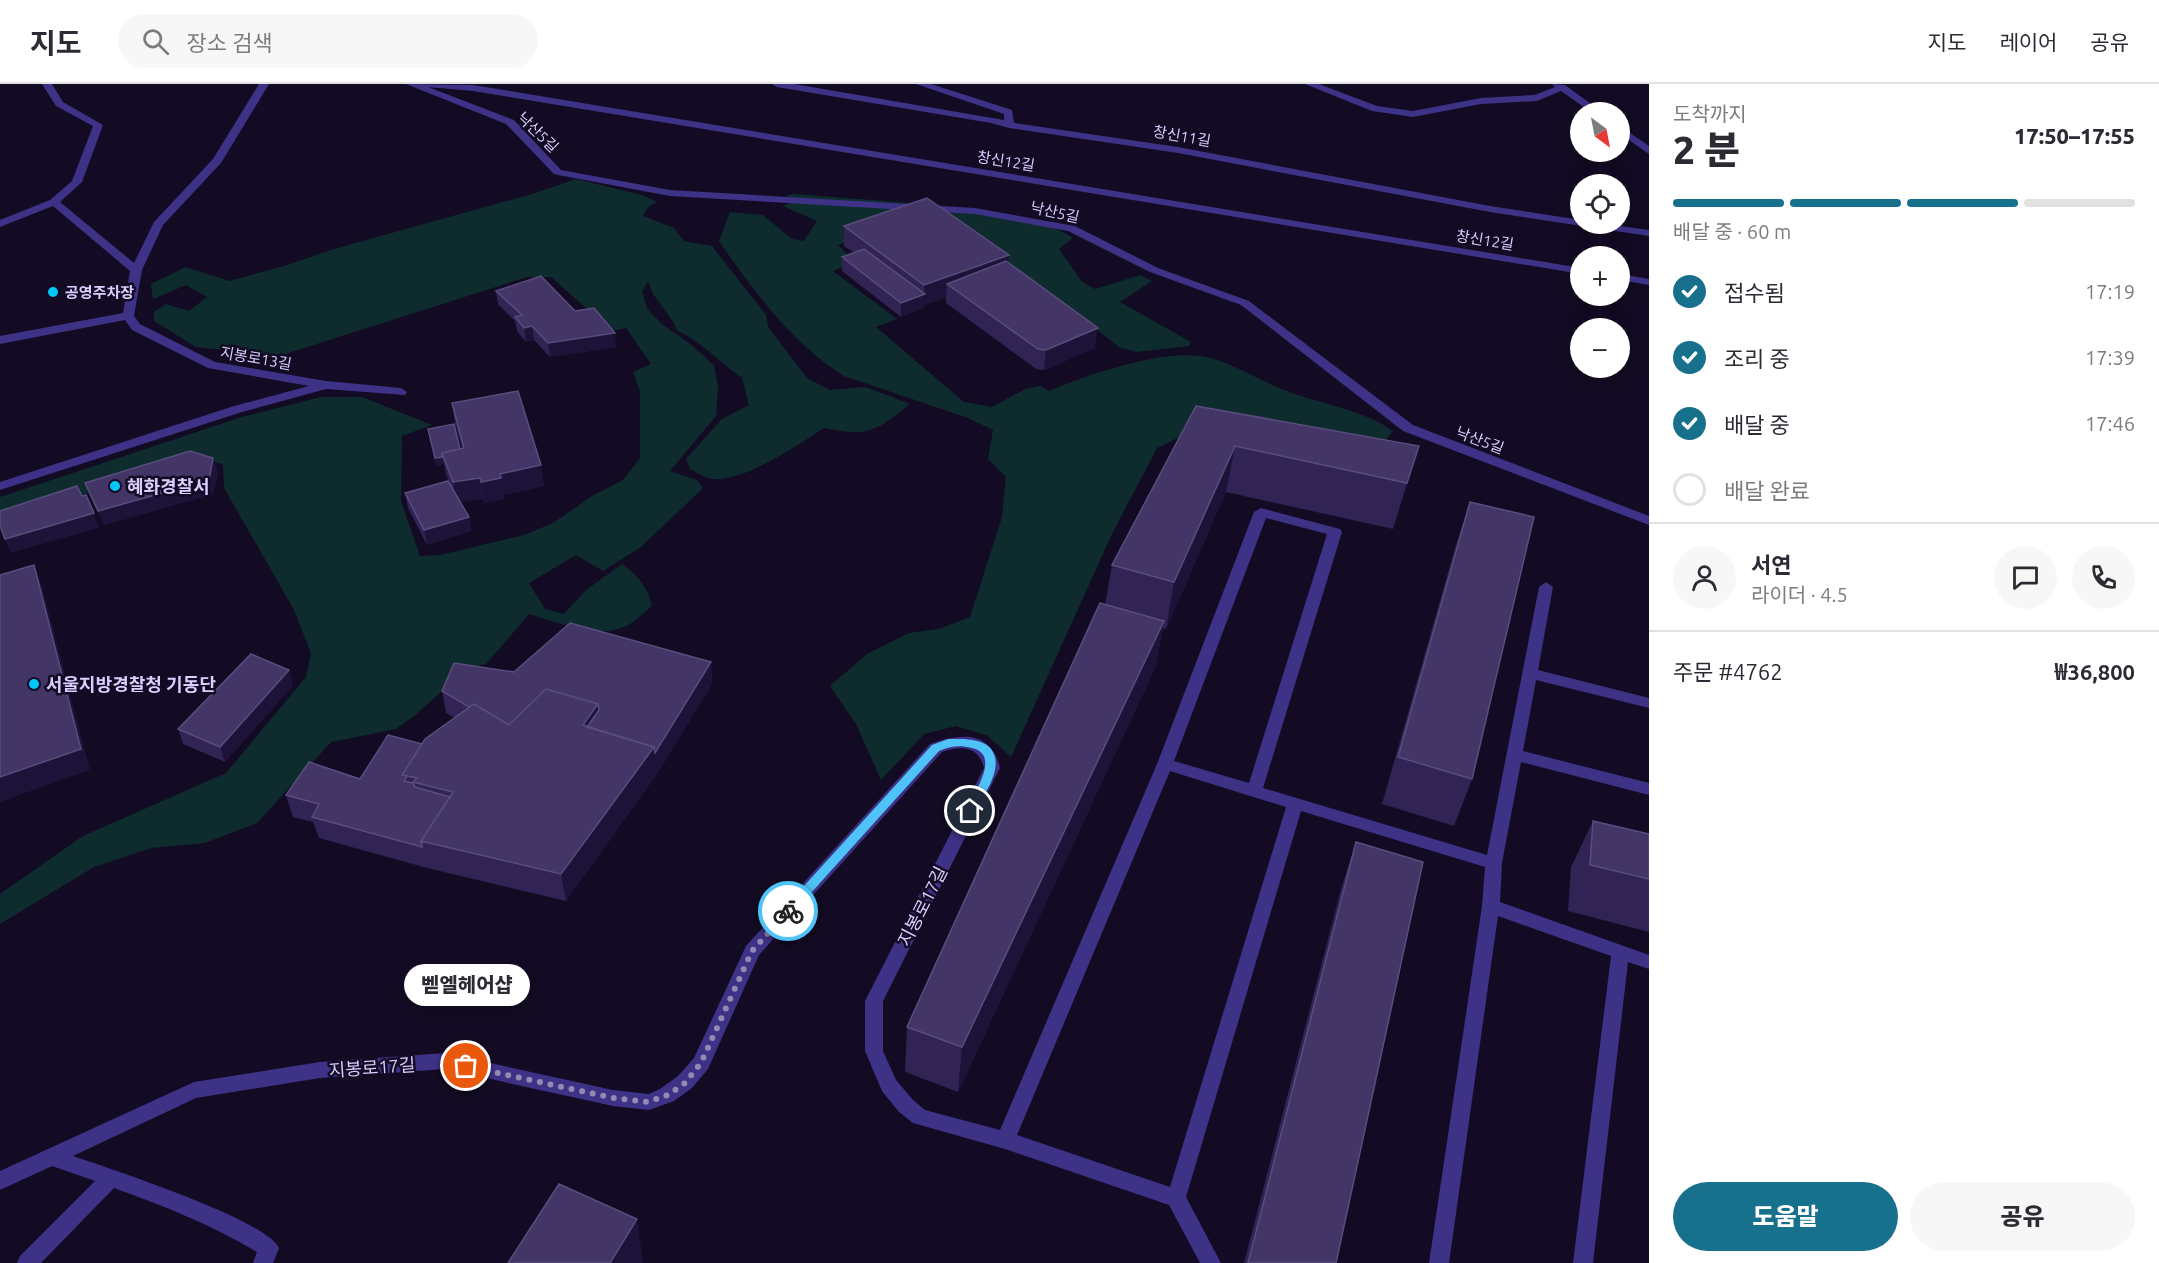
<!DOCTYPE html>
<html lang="ko">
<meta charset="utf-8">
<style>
body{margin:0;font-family:Ubuntu,"Noto Sans KR",sans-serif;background:#f7f7f7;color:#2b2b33;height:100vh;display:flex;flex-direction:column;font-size:22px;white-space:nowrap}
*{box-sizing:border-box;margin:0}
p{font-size:20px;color:#7c7c81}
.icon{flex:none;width:33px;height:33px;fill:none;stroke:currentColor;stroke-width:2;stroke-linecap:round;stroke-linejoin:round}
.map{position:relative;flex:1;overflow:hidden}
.panel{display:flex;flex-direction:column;background:#fff;width:510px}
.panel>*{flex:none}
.needle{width:39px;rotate:148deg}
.fabs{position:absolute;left:1570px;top:18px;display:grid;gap:12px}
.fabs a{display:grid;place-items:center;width:60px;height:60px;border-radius:50%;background:#fff;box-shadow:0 6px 24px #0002;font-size:30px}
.pin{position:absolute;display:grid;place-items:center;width:51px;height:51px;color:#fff;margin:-26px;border:3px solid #fff;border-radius:50%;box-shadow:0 2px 6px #0007}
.courier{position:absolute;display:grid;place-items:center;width:60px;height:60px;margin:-30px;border:4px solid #4fc3f7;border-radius:50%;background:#fff;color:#222;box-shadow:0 2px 8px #0007}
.bubble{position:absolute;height:42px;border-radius:21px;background:#fff;box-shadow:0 6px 24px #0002;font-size:20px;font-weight:800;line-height:42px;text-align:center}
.head em{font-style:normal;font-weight:800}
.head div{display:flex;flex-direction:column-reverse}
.head{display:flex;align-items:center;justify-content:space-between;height:102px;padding:0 24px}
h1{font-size:39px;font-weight:800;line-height:45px}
.bar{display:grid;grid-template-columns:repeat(4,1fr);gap:9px 6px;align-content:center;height:72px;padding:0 24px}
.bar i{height:8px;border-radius:4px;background:#e1e1e2}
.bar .current{background:#18718c}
.bar p{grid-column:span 4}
.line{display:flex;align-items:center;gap:15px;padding:0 24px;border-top:2px solid #e1e1e2}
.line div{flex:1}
.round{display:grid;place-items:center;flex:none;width:63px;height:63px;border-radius:32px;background:#f7f7f7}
ol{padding:0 24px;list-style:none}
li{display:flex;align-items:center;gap:18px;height:66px}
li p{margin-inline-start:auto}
li .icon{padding:6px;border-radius:50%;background:#18718c;color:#fff;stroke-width:4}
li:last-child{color:#7c7c81}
li i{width:33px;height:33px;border:3px solid #e1e1e2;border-radius:50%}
.button{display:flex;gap:12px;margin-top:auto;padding:12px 24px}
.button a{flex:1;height:69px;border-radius:36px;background:#18718c;color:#fff;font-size:24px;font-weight:800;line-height:69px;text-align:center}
.button a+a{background:#f7f7f7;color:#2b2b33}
header{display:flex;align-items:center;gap:36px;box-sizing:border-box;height:84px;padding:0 30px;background:#fff;border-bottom:2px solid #e1e1e2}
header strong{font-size:28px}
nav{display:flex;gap:33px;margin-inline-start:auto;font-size:21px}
.search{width:420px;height:54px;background:#f7f7f7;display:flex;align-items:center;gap:15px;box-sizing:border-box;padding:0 21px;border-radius:33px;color:#7c7c81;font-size:22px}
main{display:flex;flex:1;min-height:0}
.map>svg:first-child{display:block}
</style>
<header>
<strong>지도</strong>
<div class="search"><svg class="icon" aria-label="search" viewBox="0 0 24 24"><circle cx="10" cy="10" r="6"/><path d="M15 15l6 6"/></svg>장소 검색</div>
<nav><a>지도</a><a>레이어</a><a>공유</a></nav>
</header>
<main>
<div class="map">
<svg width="1649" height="1179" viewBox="0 0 1649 1179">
<rect width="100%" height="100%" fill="#120b23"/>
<path fill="#0e2c2e" d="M576,95L642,111L657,118L648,123L643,132L674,144L684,157L712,162L766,231L768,243L807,294L830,306L866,303L910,320C875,348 868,353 824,344C798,361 747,396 715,395C707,395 697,389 690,385L686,375L722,335L749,321L742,294C719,278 702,258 676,246L674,239L653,210L648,197L642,208L648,226L662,240L689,259L714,281L718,303L716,332L670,387L697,396L703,404L641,463L603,487L576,471L529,499L545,525L564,530L586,506L622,480C639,492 647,503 652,522C644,528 635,538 626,542C598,556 557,538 529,530L486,580L467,585L413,633L396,645L331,658L257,739L205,759L151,764L94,783L0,840V810L83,752L226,689L306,593L311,569L294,526L224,404L223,380L199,375L99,405L0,439V413L242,333L321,313H362L432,341L402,352L401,417L420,472L440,471L524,451L553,439L592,412L623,396L640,374V307L633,288L651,280L626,244L612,247L551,193H527L279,272L196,263L154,237V228L166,220L189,227L207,213L186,201L153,215L151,200L186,183L229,197L284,182L334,165L532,110Z
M794,110L911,119L1033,139L1059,146L1073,154L1059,165L1082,198L1095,205L1140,191L1152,197L1120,218L1191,258L1189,262L1136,268L1119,263L1086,237L926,130L838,161L856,178L833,187L897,235L876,243L964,318L992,323L1025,305L1040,302L1049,307C1090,290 1171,261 1214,275C1242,284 1267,301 1295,310C1327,321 1365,327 1393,347L1383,360H1363L1286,338L1252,334L1196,345L1157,364L1112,450L1011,673L988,652L956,642L924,650L881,696L856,640L830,602L867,570L909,549L939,545L970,533L1002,433L1006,393L988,375L993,346L968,334L844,292C792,260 753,206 719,157L730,128L763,131L792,155L804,157L817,137L783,122L794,118L786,111Z"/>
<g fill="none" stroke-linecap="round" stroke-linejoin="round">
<path fill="#3e3287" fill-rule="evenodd" d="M42,0H52L63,18L103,41L82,98L60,118L134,179L154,138L213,75L259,0H269L221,79L163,141L142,186L134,232L140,240L215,278L326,297L401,304L407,308L405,311L326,305L242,328L0,406V398L234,322L309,302L208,284L132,246L125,236L0,260V252L123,229L130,187L53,122L0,143V136L50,116L72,97L93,42L56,22Z
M406,0L473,1L1581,184V190L473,7L428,3L514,36L561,86L670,106L975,124L1075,142L1158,184L1249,217L1413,341L1649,432V441L1403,347L1241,221L1150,188L1068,147L975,130L670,112L558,91L554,90L506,40Z
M772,0H794L1004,36V30L916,0H931L1012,26L1014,39L1178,63L1490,122L1581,136V140H1605L1649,146V152L1490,128L1178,69L1009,44L991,39L777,3Z
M1305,0H1319L1377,22L1413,27L1481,14L1535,11L1555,3L1552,0L1565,1L1602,28H1591L1561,7L1537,17L1481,20L1413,33L1372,27Z
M1620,42L1649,62V70L1620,50Z
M1620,190L1649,195V201L1620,196Z
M1261,424L1340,445L1342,448L1263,704L1487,771L1539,503L1546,498L1553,503L1538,586L1649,614V624L1536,596L1523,667L1649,699V711L1521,678L1502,779L1500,818L1649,871V885L1628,878L1593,1179H1573L1611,872L1498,832L1449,1179H1429L1482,822L1485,783L1301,727L1186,1113L1221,1179H1200L1169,1121L1005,1065L913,1039L899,1028L882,1007L865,967V917L984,684C979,662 961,661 942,668L759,871L708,985L692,1004L674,1017L649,1026L613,1022L445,985L320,994L196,1014L73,1072C108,1084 267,1136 279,1164L273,1179H253L257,1168C212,1141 164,1122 114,1104L41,1179H17L20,1172L95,1097L52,1082L0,1106V1087L194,998L320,978L445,969L613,1006L649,1010L660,1005L678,992L694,974L746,862L930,660C961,649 991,646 1000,684L883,917V967L896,996L913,1016L925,1026L1000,1046L1157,680L1254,428ZM1266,434L1327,450L1249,699L1174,677ZM1170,687L1286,723L1170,1103L1017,1051Z"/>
</g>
<path fill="#312353" d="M844,142L1009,171L1008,179L1095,264L1044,286L1036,285L946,219V213L924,221V224L901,233L842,187V173L854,169L844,162Z
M496,207L575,227L616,263L550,273L534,256L526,258L517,247L515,237L498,220Z
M452,319L544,402L503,411L504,415L484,419L483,415L460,418L469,433L471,447L427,461L408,424L405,409L449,398L446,390L444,380L436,382L428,345L460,365L462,364L455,339Z
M1196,322L1419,362L1393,445L1226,408L1166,545L1163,544L1155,584L958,1008L905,988L907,943L1105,521L1112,481Z
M213,374L218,389L213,410L104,441L85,399Z
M1470,418L1472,695L1454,742L1382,720L1455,464Z
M711,578L712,600L657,690L566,817L427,784L319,754L313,738L293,733L286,711L360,695L422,660L455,634L446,629L442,607L514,588Z
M293,601L225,678L183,660L178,645Z
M1593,737L1649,750V848L1568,827L1571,783Z
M1356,758L1336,1179H1244L1341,805Z"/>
<path fill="#1d1238" d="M1009,171L1007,190L947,200L946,213L924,221V224L901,233V219L924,210V201Z
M532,242L534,256L526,258L524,244Z
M1098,244L1095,264L1044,286L1046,266Z
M615,249L616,263L550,273L548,259Z
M1235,362L1226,408L1166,545L1174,498Z
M1419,362L1405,408L1393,445L1407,399Z
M442,373L444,380L436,382L435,374Z
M213,374L218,389L213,410L104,441L98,427Z
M541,381L544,402L503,411L504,415L484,419L481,398L500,390Z
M480,394L483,415L457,419L453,398Z
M94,429L99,444L11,469L5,455Z
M469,433L471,447L427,461L424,446Z
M34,481L42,502L90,686L0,718V693Z
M1164,537L1155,584L958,1008L962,963Z
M711,578L712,600L657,690L566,817L561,790L654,663Z
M289,586L293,601L225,678L220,663Z
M598,620L602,647L583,641Z
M637,1135L643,1177L642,1179H610Z"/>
<path fill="#433565" stroke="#5a4d7e" stroke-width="1.5" d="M927,114L1009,171L924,201L844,142Z
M864,165L925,210L901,219L842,173Z
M1006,177L1098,244L1046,266L1038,265L947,200Z
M541,192L575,227L594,224L615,249L548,259L532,242L524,244L515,233L522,231L496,207Z
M518,307L541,381L500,390L501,394L481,398L480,394L453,398L442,369L464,364L452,319Z
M1196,322L1419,362L1407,399L1235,362L1174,498L1112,481Z
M454,340L460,365L442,369V373L435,374L428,345Z
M190,367L213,374L209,396L98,427L85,399Z
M448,397L469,433L424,446L405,409Z
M77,402L82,412L86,411L94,429L5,455L0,442V427Z
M1470,418L1534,433L1472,695L1398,673Z
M34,481L81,665L0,693V491Z
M1100,519L1164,537L962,963L907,943Z
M570,539L711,578L655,669L654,663L587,643L599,626L598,620L546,605L509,641L474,620L469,623L442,607L454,579L514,588Z
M251,570L289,586L220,663L178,645Z
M546,605L598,620L583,641L654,663L561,790L421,757L453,708L413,698L417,694L402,691L425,655L474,620L509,641Z
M388,651L422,660L402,691L407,692L404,697L413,699L415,703L450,713L421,757L422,763L312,733L319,720L286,711L309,678L360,695Z
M1593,737L1649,750V795L1590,781Z
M1356,758L1423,778L1336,1179H1248Z
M559,1100L637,1135L610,1179H508Z"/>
<path fill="#4fc3f7" d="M965,655C972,656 982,657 988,662C1008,679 984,711 974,729L970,731L965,727C973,710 1002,671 972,664C960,661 950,662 939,667L792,830H784V824L932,661L948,655Z"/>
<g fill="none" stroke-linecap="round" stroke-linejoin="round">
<path stroke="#938ab2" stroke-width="6" stroke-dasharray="0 10.8" d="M466,982L613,1014L648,1018L668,1011L685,999L701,979L752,867L788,827"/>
</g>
<g fill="#00c6f9" stroke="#120b23" stroke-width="2">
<circle cx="53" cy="208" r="6"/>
<circle cx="115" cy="402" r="6"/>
<circle cx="34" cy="600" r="6"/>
</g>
<g text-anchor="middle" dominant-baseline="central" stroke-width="5" stroke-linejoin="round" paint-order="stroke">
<g font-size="15" fill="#d8ceff" stroke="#120b23">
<text transform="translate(538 48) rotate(44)">낙산5길</text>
<text transform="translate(1182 52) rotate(10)">창신11길</text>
<text transform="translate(1006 77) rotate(9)">창신12길</text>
<text transform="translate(1055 128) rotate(13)">낙산5길</text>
<text transform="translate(1485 156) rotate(9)">창신12길</text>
<text transform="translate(256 274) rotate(10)">지봉로13길</text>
<text transform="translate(1480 356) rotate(21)">낙산5길</text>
</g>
<g font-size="15" font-weight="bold" fill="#d8ceff" stroke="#120b23" text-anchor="start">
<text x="65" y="208">공영주차장</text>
</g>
<g font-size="18" font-weight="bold" fill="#d8ceff" stroke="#120b23" text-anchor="start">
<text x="127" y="402">혜화경찰서</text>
<text x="46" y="600">서울지방경찰청 기동단</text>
</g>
<g font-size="18" fill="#d8ceff" stroke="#120b23">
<text transform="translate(922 822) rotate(-63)">지봉로17길</text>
<text transform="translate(372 983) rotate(-4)">지봉로17길</text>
</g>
</g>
</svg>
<div class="fabs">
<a><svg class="needle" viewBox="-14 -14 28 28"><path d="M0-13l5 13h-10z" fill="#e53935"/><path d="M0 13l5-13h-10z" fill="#7c7c81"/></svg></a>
<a><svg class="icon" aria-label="locate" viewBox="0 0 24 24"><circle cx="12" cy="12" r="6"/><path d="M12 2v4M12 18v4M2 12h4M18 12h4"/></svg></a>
<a>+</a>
<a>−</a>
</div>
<div class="pin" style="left:466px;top:982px;background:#ea580c"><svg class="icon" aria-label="bag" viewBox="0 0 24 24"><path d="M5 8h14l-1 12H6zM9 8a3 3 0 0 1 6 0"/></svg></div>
<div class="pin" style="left:970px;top:727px;background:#1f2937"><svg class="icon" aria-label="home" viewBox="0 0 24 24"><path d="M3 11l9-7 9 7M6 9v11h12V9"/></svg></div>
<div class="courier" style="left:788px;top:827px"><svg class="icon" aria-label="bike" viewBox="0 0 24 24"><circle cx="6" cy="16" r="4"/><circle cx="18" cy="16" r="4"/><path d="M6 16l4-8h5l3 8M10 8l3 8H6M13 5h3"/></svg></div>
<div class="bubble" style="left:404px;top:880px;width:126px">벧엘헤어샵</div>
</div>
<section class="panel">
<div class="head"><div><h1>2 분</h1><p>도착까지</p></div><em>17:50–17:55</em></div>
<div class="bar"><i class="current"></i><i class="current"></i><i class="current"></i><i></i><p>배달 중 · 60 m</p></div>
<ol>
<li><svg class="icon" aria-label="check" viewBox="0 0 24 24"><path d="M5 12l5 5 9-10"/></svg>접수됨<p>17:19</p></li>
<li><svg class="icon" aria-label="check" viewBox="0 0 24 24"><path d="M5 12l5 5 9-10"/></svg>조리 중<p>17:39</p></li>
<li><svg class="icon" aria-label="check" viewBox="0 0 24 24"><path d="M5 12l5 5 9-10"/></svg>배달 중<p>17:46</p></li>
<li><i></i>배달 완료</li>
</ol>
<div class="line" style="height:108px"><a class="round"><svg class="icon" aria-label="person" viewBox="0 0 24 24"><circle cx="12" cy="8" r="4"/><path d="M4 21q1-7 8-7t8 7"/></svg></a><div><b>서연</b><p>라이더 · 4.5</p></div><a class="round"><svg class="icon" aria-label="chat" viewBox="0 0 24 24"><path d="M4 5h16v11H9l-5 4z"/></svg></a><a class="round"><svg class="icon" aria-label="phone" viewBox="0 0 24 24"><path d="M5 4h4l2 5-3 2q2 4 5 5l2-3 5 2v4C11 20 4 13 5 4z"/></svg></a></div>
<div class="line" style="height:78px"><div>주문 #4762</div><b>₩36,800</b></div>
<div class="button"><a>도움말</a><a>공유</a></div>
</section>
</main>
